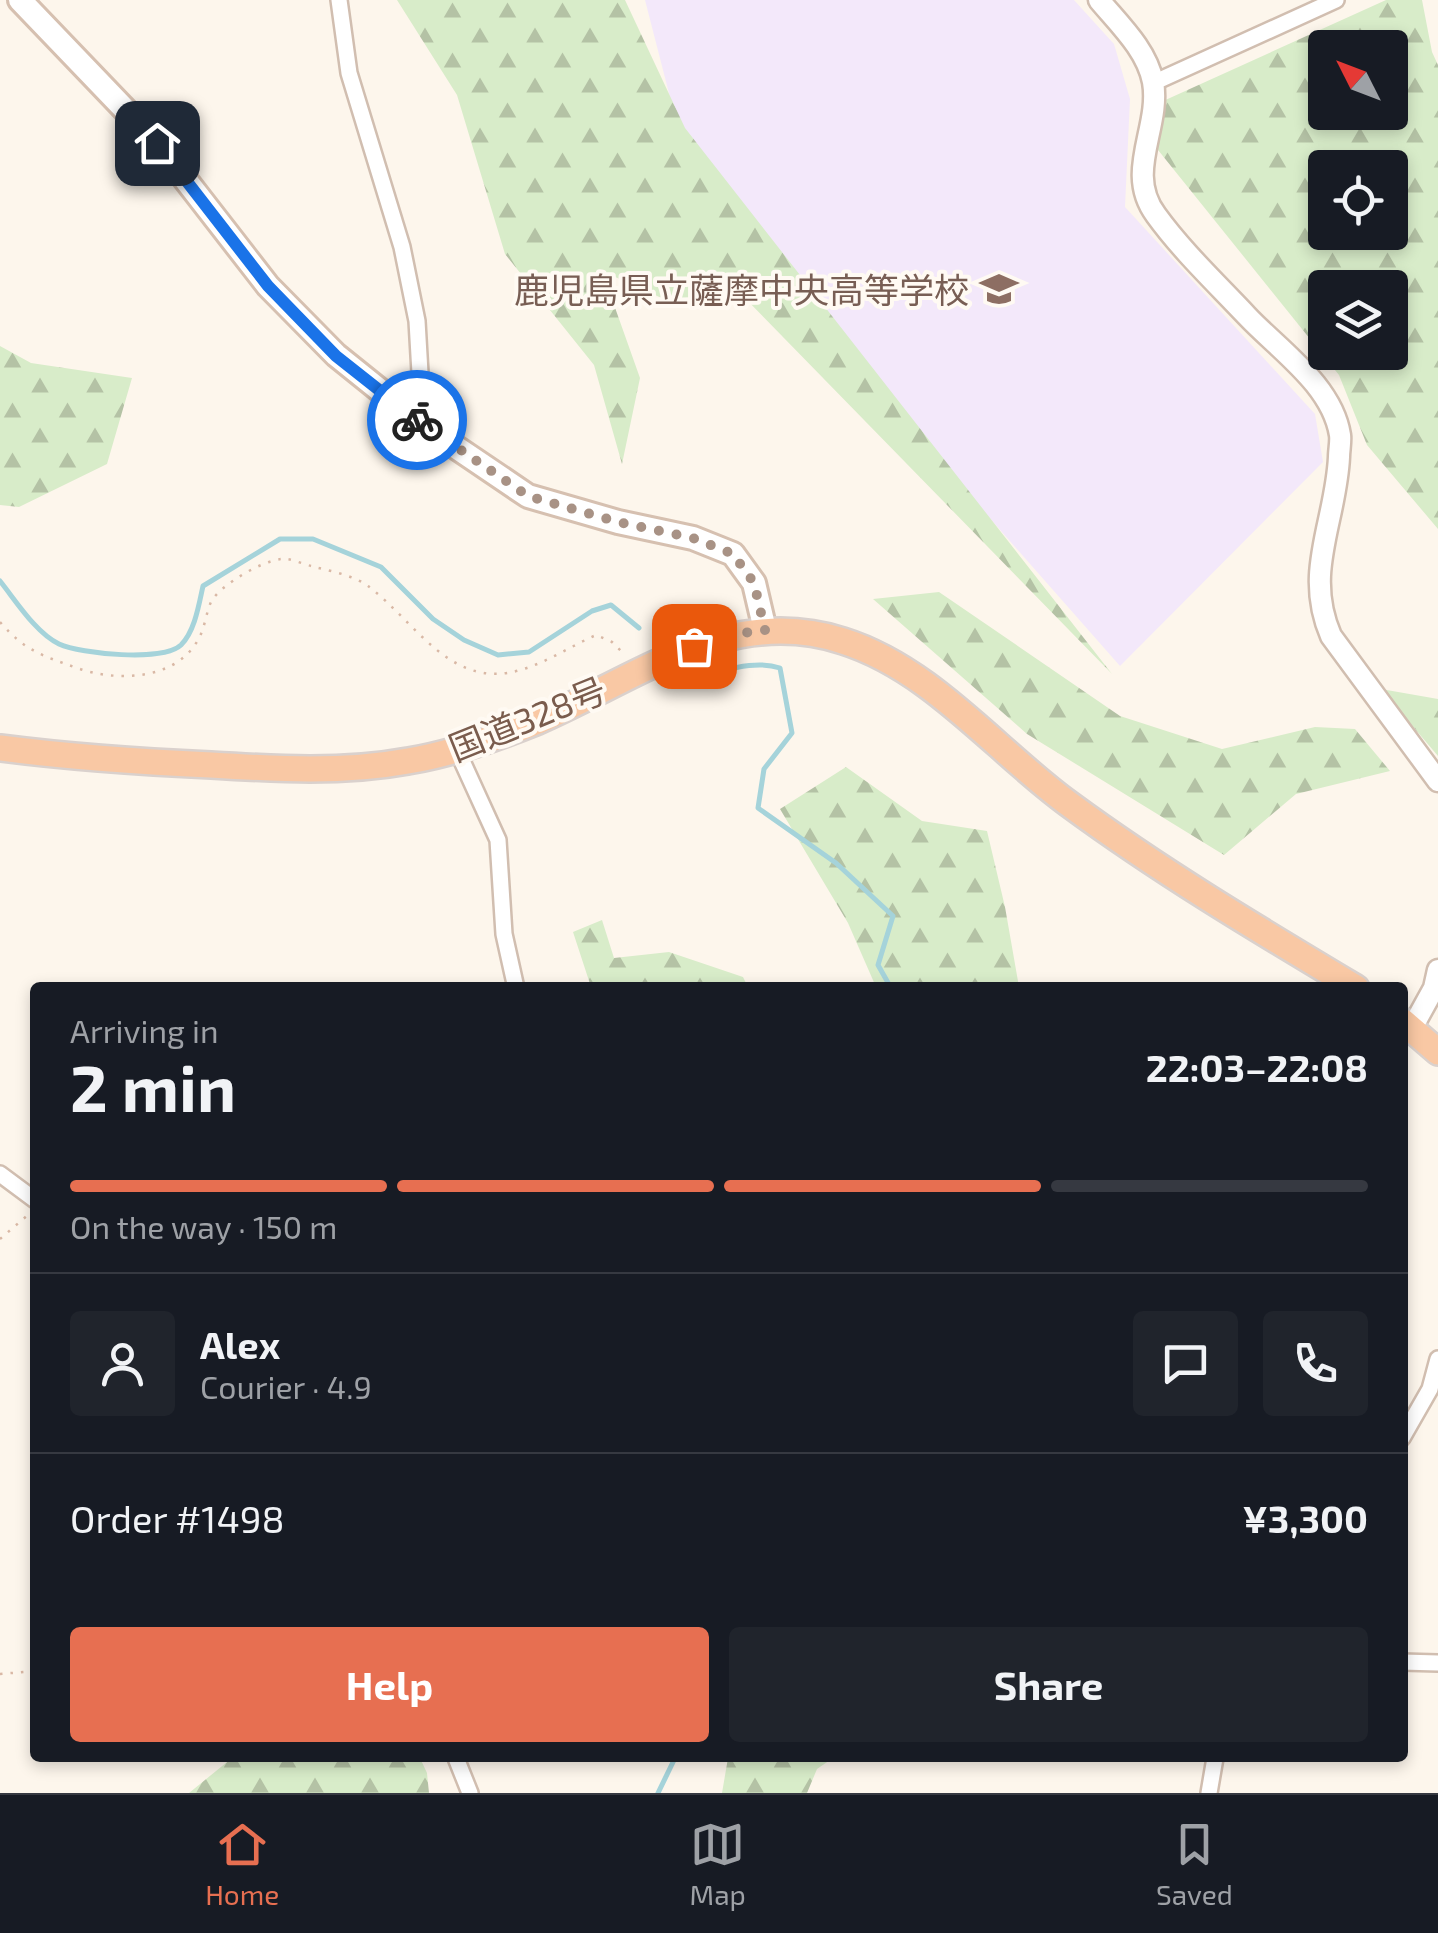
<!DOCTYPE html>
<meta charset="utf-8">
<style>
body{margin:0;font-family:"Exo 2","Noto Sans JP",sans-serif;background:#20242c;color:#f1f3f6;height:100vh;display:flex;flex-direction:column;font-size:38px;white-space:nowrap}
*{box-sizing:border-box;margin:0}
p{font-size:32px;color:#9ea1a6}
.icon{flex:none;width:55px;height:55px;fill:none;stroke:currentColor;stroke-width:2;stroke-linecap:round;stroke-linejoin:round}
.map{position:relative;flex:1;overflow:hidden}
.drawer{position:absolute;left:30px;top:982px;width:1378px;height:780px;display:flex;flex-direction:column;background:#171b24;border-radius:10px;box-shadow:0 5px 15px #0003}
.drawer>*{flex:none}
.needle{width:65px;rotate:312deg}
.tools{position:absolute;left:1308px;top:30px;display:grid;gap:20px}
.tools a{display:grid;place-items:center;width:100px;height:100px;border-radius:10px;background:#171b24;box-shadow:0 5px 15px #0003;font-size:50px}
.pin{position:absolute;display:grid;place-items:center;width:85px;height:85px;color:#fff;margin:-42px;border-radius:20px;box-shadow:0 5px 15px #0006}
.courier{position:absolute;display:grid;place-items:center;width:100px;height:100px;margin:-50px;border:8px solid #1a73e8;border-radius:50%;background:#fff;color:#222;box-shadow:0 2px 12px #0007}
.headline em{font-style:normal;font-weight:700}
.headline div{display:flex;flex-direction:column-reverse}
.headline{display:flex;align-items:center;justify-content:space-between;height:170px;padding:0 40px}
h1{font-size:65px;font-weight:700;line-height:75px}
.bar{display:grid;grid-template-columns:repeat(4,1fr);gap:15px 10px;align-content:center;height:120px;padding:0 40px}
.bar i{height:12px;border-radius:8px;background:#363941}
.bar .selected{background:#e76f51}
.bar p{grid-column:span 4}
.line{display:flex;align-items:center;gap:25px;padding:0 40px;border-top:2px solid #363941}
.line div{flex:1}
.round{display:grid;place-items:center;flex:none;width:105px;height:105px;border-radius:10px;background:#20242c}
.action{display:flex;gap:20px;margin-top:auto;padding:20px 40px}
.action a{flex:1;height:115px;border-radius:10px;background:#e76f51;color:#fff;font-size:40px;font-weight:700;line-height:115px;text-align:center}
.action a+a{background:#20242c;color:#f1f3f6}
.dock{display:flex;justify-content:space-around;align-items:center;height:140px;border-top:2px solid #363941;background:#171b24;font-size:28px;color:#9ea1a6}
.dock a{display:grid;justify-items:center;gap:5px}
.dock .selected{color:#e76f51}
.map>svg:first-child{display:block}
</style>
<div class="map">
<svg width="1438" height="1793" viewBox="0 0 1438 1793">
<defs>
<pattern id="forest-firs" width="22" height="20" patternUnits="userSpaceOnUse" patternTransform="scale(2.5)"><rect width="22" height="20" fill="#d8ecc9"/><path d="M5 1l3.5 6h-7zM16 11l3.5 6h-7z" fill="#b4c2a5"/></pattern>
</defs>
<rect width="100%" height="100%" fill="#fdf6ec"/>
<path fill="#f3e8fa" d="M645,0H1074L1114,44L1130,99L1125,207L1315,414L1323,462L1120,666L861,372L681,140Z"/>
<path fill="url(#forest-firs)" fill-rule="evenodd" d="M397,0H625L685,128L1112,674L739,292L666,300L602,271L640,378L622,464L594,365L505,254L457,95Z
M1386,0H1422L1432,52L1438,65V529L1367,445L1339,375L1154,145L1161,102ZM1325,48H1390V112H1325ZM1325,168H1390V232H1325ZM1325,288H1390V352H1325Z
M0,346L31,363L132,378L107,464L19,507L0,505Z
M939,592L1120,716L1222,749L1315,727L1355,729L1390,771L1296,794L1224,855L1027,734L873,599Z
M1381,689L1438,699V756Z
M846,767L922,821L987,831L1005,907L1019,987H876L848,923L780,809Z
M602,920L614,958L669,952L743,977L748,987H591L573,932Z
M232,1758H420L427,1773L429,1793H189Z
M728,1758H833L817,1769L807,1793H722Z"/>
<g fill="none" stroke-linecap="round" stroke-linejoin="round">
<path stroke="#a5d3da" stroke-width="5" d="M0,581C16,601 36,633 59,644C81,654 163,662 181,645C195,631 199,604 203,586L280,539H313L381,567L433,619L464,640L498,655L529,652L592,611L611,605L639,628
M685,678C715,675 751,658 780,668L792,733L764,769L758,808L836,863L893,916L878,965L891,988
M658,1793L675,1758"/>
<g stroke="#d1beb0" stroke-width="20">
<path id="minor" d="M339,0L349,73L402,247L417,321L423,425
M1153,83L1336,0
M457,750L498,840L504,934L516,988
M0,1174L35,1200
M1402,1438L1430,1389L1438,1359
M1402,1662L1438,1663
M456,1758L470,1793
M1209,1793L1215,1758"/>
</g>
<g stroke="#d1beb0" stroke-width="25">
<path id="tertiary" d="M1099,0C1119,24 1147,50 1153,82C1161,128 1124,172 1156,215C1182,251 1217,284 1247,316C1279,350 1332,385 1340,435C1341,441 1339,450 1339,457C1336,522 1303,572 1331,636L1438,781
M1412,1028L1434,988L1438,970"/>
</g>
<g stroke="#d6c0b0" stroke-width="28">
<path id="secondary" d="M20,0L157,143L268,286L336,355L423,425L528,496L618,522L693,538L733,554L754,583L765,630"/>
</g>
<g stroke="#dad1cd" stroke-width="30">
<path id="trunk" d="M0,748C70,757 141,762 211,765C277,769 343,773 408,761C452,754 496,738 538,721C637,678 730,604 843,641C932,669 996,751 1069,804C1160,871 1259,930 1356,988
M1402,1021L1438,1052"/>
</g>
<path stroke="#d9b8a5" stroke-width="2.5" stroke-dasharray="2.5 8" stroke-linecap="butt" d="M0,622C25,651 41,655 77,668C116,682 177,681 199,638C205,627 206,613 211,602C220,585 263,560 282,559C290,558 303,564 311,566C330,571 353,575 368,586C415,621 451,691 520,670C546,663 571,646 596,635L612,642L625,655
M0,1239L29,1214
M0,1674L35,1671"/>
<use href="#minor" stroke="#fff" stroke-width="15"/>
<use href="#tertiary" stroke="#fff" stroke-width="20"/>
<use href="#secondary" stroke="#fff" stroke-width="22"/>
<use href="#trunk" stroke="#f9c8a4" stroke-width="25"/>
</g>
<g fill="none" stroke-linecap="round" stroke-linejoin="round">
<path stroke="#a89285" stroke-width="10" stroke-dasharray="0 18" d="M417,420L528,496L618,522L693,538L733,554L754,583L765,630L728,635L694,646"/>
<path stroke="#1a73e8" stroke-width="12" d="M157,143L268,286L336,356L417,420"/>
</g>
<defs>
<g id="school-bare" transform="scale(3)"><path d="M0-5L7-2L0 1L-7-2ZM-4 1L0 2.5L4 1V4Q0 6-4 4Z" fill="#8d6e63" stroke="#fffaf3" stroke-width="2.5" paint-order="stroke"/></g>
</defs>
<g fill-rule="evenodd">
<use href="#school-bare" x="999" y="289"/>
</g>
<g text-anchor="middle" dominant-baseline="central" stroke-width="8" stroke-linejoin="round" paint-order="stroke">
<g font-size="35" fill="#785e54" stroke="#fffaf3" text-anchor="end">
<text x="969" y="289">鹿児島県立薩摩中央高等学校</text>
</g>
<g font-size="35" fill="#7a5c4d" stroke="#fffaf3">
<text transform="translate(527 718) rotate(-22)">国道328号</text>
</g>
</g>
</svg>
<div class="tools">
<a><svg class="needle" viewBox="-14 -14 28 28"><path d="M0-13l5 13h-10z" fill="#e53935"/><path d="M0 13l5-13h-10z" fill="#9ea1a6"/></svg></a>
<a><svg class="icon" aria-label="locate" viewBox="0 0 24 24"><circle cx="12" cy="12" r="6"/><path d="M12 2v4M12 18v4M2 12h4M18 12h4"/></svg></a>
<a><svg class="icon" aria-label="layers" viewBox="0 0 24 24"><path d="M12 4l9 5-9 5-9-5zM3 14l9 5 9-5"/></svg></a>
</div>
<div class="pin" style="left:694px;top:646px;background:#ea580c"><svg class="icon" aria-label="bag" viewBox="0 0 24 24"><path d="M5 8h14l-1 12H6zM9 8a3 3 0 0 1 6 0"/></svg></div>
<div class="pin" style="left:157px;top:143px;background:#1f2937"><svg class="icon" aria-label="home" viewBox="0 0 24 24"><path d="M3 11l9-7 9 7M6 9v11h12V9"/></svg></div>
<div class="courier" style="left:417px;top:420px"><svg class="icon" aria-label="bike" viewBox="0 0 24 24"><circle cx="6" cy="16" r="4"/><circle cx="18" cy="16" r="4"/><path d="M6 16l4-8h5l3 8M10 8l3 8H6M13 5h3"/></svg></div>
<section class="drawer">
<div class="headline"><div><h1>2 min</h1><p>Arriving in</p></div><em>22:03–22:08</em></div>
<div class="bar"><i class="selected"></i><i class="selected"></i><i class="selected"></i><i></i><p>On the way · 150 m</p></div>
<div class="line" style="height:180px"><a class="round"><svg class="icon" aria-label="person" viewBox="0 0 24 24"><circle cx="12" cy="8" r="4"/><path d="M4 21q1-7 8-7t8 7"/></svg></a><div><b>Alex</b><p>Courier · 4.9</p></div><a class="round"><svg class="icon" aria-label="chat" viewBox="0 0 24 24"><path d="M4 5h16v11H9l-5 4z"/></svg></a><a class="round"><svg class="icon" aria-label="phone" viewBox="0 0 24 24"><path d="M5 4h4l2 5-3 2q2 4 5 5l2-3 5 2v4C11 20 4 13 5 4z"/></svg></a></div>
<div class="line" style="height:130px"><div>Order #1498</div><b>¥3,300</b></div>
<div class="action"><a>Help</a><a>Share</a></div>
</section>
</div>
<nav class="dock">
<a class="selected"><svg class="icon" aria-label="home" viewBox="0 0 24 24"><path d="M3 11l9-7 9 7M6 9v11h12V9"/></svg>Home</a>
<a><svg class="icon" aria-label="map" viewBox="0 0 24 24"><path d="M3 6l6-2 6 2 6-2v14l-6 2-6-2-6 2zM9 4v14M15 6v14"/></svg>Map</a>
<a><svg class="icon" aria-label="saved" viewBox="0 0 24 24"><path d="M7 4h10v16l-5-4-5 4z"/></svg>Saved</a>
</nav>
